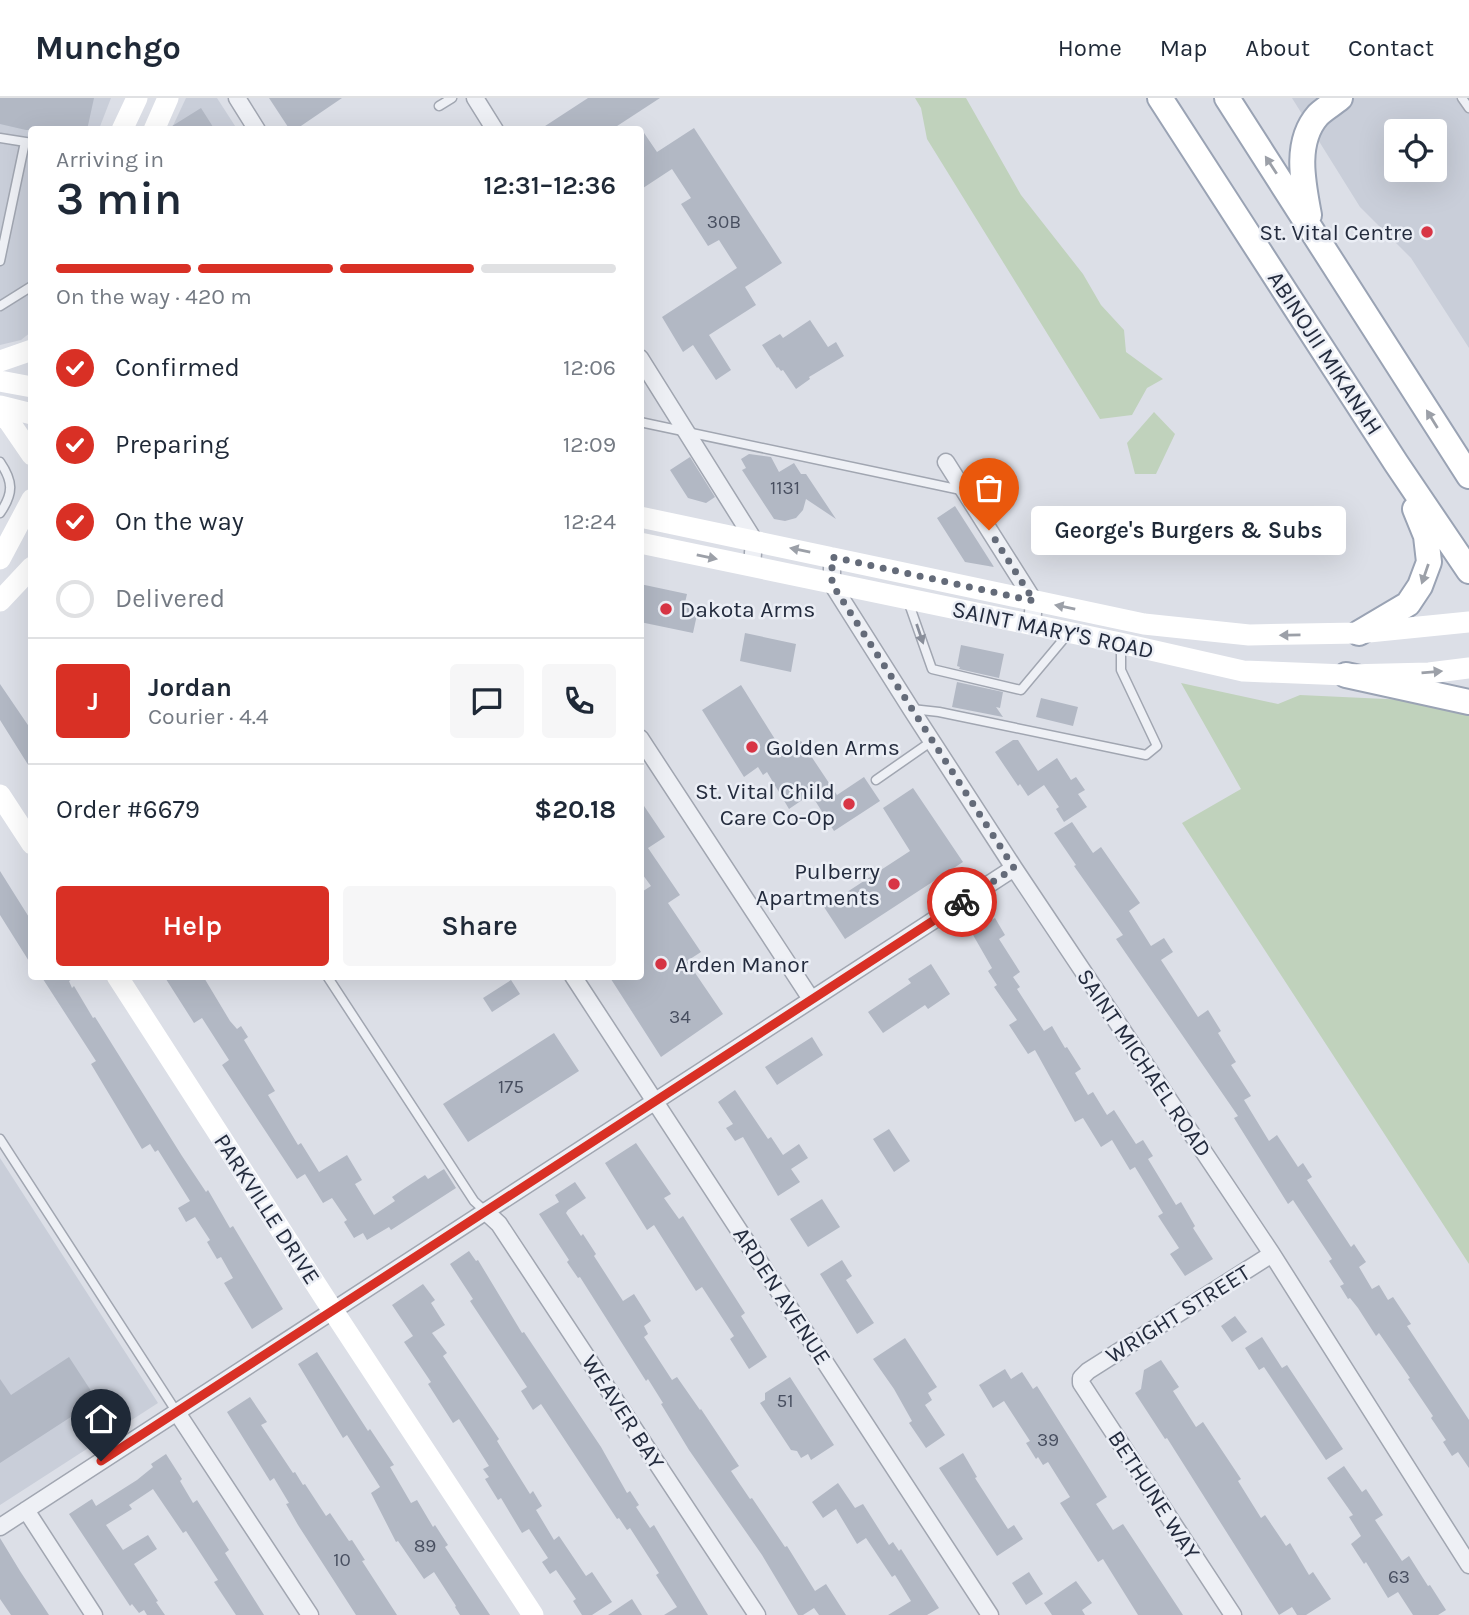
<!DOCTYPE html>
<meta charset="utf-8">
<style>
body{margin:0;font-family:Karla,sans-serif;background:#f6f6f7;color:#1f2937;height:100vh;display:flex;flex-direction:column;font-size:26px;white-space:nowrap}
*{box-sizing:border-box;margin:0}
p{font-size:23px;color:#747a83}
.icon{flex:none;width:38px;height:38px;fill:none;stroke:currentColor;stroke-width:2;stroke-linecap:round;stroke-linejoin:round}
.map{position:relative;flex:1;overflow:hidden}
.drawer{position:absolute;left:28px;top:28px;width:616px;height:854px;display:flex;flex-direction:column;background:#fff;border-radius:7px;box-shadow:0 7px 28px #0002}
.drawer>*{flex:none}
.buttons{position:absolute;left:1384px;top:21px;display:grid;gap:14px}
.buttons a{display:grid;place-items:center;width:63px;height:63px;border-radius:7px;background:#fff;box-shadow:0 7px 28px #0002;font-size:35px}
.pin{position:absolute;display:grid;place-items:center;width:60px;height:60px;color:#fff;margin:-72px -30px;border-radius:50% 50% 50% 0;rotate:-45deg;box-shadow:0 0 7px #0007}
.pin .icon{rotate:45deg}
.courier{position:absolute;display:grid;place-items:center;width:70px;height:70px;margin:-35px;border:5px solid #d93025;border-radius:50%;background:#fff;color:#222;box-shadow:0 2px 9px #0007}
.bubble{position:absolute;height:49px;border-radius:7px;background:#fff;box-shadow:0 7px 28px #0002;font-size:23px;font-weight:600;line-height:49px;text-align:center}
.overview em{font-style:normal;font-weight:600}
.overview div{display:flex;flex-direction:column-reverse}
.overview{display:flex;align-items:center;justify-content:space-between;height:119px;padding:0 28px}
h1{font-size:46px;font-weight:600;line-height:52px}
.bar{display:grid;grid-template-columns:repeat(4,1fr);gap:10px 7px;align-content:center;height:84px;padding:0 28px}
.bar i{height:9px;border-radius:5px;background:#e0e1e3}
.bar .on{background:#d93025}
.bar p{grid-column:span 4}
.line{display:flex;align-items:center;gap:18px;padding:0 28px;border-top:2px solid #e0e1e3}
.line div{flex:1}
.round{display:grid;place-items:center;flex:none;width:74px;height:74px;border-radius:7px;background:#f6f6f7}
ol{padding:0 28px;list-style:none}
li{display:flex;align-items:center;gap:21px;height:77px}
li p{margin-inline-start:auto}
li .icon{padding:7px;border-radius:50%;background:#d93025;color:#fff;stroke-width:4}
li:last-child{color:#747a83}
li i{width:38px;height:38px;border:4px solid #e0e1e3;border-radius:50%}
.cta{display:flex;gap:14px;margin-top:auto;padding:14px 28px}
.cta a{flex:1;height:80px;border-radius:7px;background:#d93025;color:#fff;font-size:28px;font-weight:600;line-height:80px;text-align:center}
.cta a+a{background:#f6f6f7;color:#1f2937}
header{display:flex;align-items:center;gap:42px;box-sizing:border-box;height:98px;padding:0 35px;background:#fff;border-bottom:2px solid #e0e1e3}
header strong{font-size:33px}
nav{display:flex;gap:38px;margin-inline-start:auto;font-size:24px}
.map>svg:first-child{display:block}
</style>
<header>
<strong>Munchgo</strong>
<nav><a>Home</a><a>Map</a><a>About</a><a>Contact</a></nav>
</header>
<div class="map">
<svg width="1469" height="1517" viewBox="0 0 1469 1517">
<rect width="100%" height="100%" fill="#dcdfe7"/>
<path fill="#c9ced9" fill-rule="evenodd" d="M0,0H111L99,31L32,32L31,234L21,242L0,247Z
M186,0H217L237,31L171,32Z
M1292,0H1469V250L1411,160L1360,109ZM1396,33H1435V72H1396Z
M0,1060L158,1305L0,1407Z"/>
<path fill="#c0d2bc" d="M915,0H966L1021,97L1083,176L1101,207L1124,232L1126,254L1163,281L1147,290L1132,317L1100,321L927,41L921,10Z
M1154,314L1175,336L1156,376H1135L1127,345Z
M1181,585L1278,606L1300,597L1407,602L1469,611V1166L1182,725L1241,691Z"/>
<path fill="#b2b8c4" d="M0,0H94L87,32H26L0,26Z
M269,0H342L295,32H290Z
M588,0H660L611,32H539Z
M201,10L215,32H169V30Z
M640,29L657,54L694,30L782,165L745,189L756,207L709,237L731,272L716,282L693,247L683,254L662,219L737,170L719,142L708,148L681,106L691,100L672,71L640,92Z
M810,222L828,249L836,244L844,258L809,279L810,281L796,291L783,272L781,273L778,269L777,270L762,247L780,236L783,240Z
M749,356L771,359L779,374L794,365L801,376H806L836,421L806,401L803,412L796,420L785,423L774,421L742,372L746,370L741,361Z
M690,359L715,399L706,405L688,400L670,372Z
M955,408L994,469L965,464L937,420Z
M640,486L687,496L684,509L698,512L693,535L640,524Z
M745,535L796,546L791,574L740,563Z
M961,547L1004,556L999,580L959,571L960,569L957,568Z
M957,584L1003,594L1000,610L996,609L1003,619L952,609Z
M0,586L32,633V673L0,622Z
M741,587L783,654L801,643L837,697L864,679L880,703L834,733L811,696L789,711L767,674L763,677L758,669L744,679L702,612Z
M1041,600L1078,609L1073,628L1036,619Z
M1013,642H1018L1038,673L1057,660L1071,682L1076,679L1085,692L1078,696L1087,709L1064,724L1056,711L1059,709L1044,687L1028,698L1020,686L1018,688L995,654Z
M913,690L963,764L845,841L824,809L910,753L883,710Z
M640,702L665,739L648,750L680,797L668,805L701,854L687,863L723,916L661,959L609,878H640V795L651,788L640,773Z
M1072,724L1093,755L1101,749L1140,805L1129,813L1151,848L1164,840L1173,854L1161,862L1198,919L1208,912L1221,933L1218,935L1236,964L1231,967L1251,998L1244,1002L1269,1043L1277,1037L1298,1069L1303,1065L1312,1079L1307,1082L1351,1149L1354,1146L1366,1164L1359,1169L1372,1191L1379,1187L1388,1202L1393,1199L1411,1226L1407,1228L1469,1322V1370L1458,1354L1452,1358L1443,1344L1446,1342L1431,1320L1433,1318L1408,1281L1410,1280L1379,1235L1376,1238L1358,1210L1350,1200L1348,1201L1340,1188L1344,1186L1329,1163L1332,1161L1293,1102L1288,1106L1234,1020L1238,1018L1116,841L1123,837L1074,768L1076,767L1054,735Z
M0,773L32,824V868L0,817Z
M987,819L989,823L995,820L1005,837L999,841L1020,874L1013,879L1020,889L1017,891L1044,933L1052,928L1065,950L1067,949L1081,971L1075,975L1088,997L1093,994L1107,1017L1114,1012L1136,1046L1143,1042L1153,1058L1148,1061L1176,1107L1181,1104L1195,1128L1193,1130L1213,1161L1185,1178L1170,1156L1179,1150L1158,1118L1163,1115L1135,1069L1130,1072L1112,1042L1101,1049L1083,1020L1075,1024L1035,952L1028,956L1009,927L1017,922L994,889L997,887L988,873L992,870L969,830Z
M931,866L950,896L928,911L925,907L883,935L868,914L911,885L908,881Z
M41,878H77L69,883L72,890L74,888L93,920L95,919L182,1058L206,1094L208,1092L230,1130L233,1128L283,1211L252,1231L224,1185L233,1180L221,1159L217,1161L207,1144L210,1142L195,1119L186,1124L178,1110L190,1103L158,1052L155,1054L150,1046L142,1051L91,966L96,963Z
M164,878H203L230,923L237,931L241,928L248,939L244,942L275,993L268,997L298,1047L301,1045L319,1074L347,1057L362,1082L355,1086L374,1117L395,1103L392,1099L405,1090L425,1077L428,1081L444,1071L456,1090L391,1132L389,1129L367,1142L363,1135L354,1140L344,1124L347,1122L332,1100L323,1105L305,1076L297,1081L222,967L229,962L202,920L194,925Z
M511,882L520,896L492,914L483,900Z
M554,935L579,973L468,1044L443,1006Z
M812,939L823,957L777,987L765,969Z
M735,992L768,1041L771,1039L783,1057L799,1046L808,1060L791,1071L800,1084L778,1098L743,1039L735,1043L726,1030L733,1026L718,1004Z
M889,1031L910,1063L894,1074L873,1041Z
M636,1045L671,1096L664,1100L679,1121L683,1118L745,1215L741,1218L767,1259L749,1271L730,1241L734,1238L702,1189L696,1193L654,1127L647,1132L605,1065Z
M575,1084L586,1100L568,1112L566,1115L581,1138L583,1136L596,1156L594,1158L623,1203L634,1196L641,1207L651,1223L644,1228L648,1236L644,1239L672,1282L677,1279L700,1312L701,1311L739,1368L731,1373L750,1401L752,1400L785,1449L787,1448L815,1493L826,1486L846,1517H819L814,1510L803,1517H798L762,1457L689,1352L661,1306L663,1305L648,1281L646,1283L580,1179L578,1180L567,1164L569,1162L539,1116L559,1104L555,1097Z
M822,1101L840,1129L808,1149L790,1121Z
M469,1153L476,1163L478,1162L522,1235L524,1234L601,1349L627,1395L630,1393L639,1407L636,1409L650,1430L654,1427L708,1517H664L677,1509L656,1477L659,1475L630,1430L627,1432L619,1420L617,1421L541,1306L533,1312L521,1293L527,1289L470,1203L473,1201L450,1166Z
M842,1162L852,1178L846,1182L874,1225L857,1236L820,1176Z
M423,1186L435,1202L431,1205L445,1227L432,1235L447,1255L443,1258L499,1341L497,1343L530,1396L533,1393L542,1408L536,1412L554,1442L559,1438L586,1478L592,1474L612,1504L592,1517H582L573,1503L576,1501L556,1472L550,1476L542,1464L548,1460L529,1431L522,1435L501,1400L498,1402L485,1381L489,1379L483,1371L489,1368L459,1321L453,1325L428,1286L431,1284L404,1244L413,1238L392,1207Z
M1235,1218L1247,1234L1232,1244L1221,1228Z
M1262,1239L1282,1270L1287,1267L1343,1351L1326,1362L1264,1269L1259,1272L1245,1250Z
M905,1240L937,1289L928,1295L932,1302L925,1307L945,1337L926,1350L909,1325L912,1323L894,1291L873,1261Z
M317,1254L368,1333L370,1331L394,1367L390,1369L411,1405L417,1402L433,1429L435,1427L448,1447L445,1449L490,1517H460L455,1509L456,1508L434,1474L424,1481L398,1443L396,1444L371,1395L380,1389L347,1337L343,1340L298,1266Z
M69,1259L97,1302L0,1365V1281L11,1297Z
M1161,1262L1179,1289L1173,1293L1196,1329L1203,1324L1241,1381L1238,1383L1261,1420L1265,1417L1286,1448L1290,1445L1309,1477L1313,1474L1331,1501L1306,1517H1297L1292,1509L1279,1517L1167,1340L1165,1341L1135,1295L1141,1291L1144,1272Z
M1005,1271L1011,1281L1022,1274L1033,1291L1037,1288L1107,1399L1096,1406L1113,1432L1123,1426L1183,1517H1138L1103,1461L1098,1464L1060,1405L1070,1399L1048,1364L1043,1367L1038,1359L1036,1361L1026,1345L1030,1343L1004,1303L993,1310L979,1287Z
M790,1279L834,1347L811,1362L808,1356L801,1360L797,1353L791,1352L760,1305L765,1302V1295Z
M250,1299L267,1324L261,1327L293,1375L295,1374L303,1387L305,1386L326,1418L330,1415L349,1443L352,1442L365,1462L362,1463L397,1517H356L298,1427L286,1406L289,1405L274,1380L270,1383L227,1314Z
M963,1355L977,1379L975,1380L1008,1431L1014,1427L1023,1441L997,1458L939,1370Z
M166,1356L182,1381L180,1383L193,1405L197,1402L229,1452L225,1455L264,1517H236L214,1484L218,1482L186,1433L183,1435L153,1391L129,1407L132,1411L106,1427L123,1452L148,1437L157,1451L134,1466L158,1503L156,1504L165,1517H147L144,1512L139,1515L132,1506L130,1508L69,1416L92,1401L96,1408L137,1382L153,1369L151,1366Z
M1344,1368L1362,1394L1366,1391L1383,1417L1375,1422L1402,1463L1409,1458L1428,1488L1430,1487L1446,1512L1438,1517H1413L1398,1494L1388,1500L1366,1464L1364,1466L1351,1446L1361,1438L1349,1419L1353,1417L1327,1380Z
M838,1385L855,1410L863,1406L889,1447L893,1444L899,1453L901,1451L939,1510L927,1517H888L911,1503L895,1477L892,1479L866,1440L857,1446L836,1411L823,1420L812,1404Z
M0,1440L20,1473L49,1517H11L0,1501Z
M1029,1474L1043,1496L1026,1507L1012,1485Z
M1076,1483L1092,1505L1082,1512L1085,1517H1052L1044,1505Z
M632,1501L642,1517H608Z"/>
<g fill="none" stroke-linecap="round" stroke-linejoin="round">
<g stroke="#a1a6b1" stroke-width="11">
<path id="lane" d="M1462,0L1469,10
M439,8L452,0
M0,40L32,45
M0,163L25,44
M0,208L32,188
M640,324L961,392
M0,364C13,383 14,395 0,415
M908,503L932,571L1021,592L1067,537
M912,611L939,614L1146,657L1157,648L1121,572V548
M876,682L932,643
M327,878L474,1103L486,1114
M0,1041L176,1313"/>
</g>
<g stroke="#a1a6b1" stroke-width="19">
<path id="street" d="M237,0L257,32
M475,0L495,32
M640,260L754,442L752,468
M946,364L1034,503L1032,527
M832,459V486L911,611L1014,770L1272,1156L1469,1467
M640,640L811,901
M573,878L990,1517
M486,1114L499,1126L757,1517
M176,1313L310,1517
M26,1412L94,1517
M0,1429L1014,770
M1233,1517L1081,1285V1280L1088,1273L1272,1156"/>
</g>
<g stroke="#9aa3b4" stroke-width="28">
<path id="primary" d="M1160,0L1396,365L1469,473
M1227,0L1469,378
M1309,117C1303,85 1294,44 1318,17C1324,11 1333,6 1340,0
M1359,535L1408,506L1420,488L1429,464L1426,438L1415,411
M1346,577L1469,604"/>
</g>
<use href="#lane" stroke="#eef0f5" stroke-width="8"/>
<use href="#street" stroke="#eef0f5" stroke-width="16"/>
<path stroke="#fff" stroke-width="21" d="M122,32L137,0
M154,32L168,0
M0,263L32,252
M0,283L32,289
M0,308L32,316
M0,318L8,322L32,357
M640,419L1144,526L1249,537L1359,535L1469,524
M640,445L1120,545L1243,573L1346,577L1429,575L1469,570
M0,461L32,401
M0,503L32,469
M0,697L32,746
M117,878L324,1199L533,1517"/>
<use href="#primary" stroke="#fff" stroke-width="24"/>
</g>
<defs><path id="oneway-solid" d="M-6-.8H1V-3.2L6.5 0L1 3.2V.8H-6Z" transform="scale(1.75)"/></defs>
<g fill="#9ca0a8">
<use href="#oneway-solid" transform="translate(1271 67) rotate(-123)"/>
<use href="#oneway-solid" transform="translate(1432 321) rotate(-122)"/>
<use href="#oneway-solid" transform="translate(800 452) rotate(-168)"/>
<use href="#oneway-solid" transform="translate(707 459) rotate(12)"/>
<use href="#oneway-solid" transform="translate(1425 476) rotate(109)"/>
<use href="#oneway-solid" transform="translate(1065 509) rotate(-168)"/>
<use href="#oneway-solid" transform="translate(1290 537) rotate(179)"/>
<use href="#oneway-solid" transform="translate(1432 574) rotate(-5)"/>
</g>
<use fill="#898e9a" href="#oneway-solid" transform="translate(920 536) rotate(71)"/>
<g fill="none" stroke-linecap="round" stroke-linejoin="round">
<path stroke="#646b79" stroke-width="7" stroke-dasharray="0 12.6" d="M962,804L1014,770L832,486V459L1034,503L989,432"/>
<path stroke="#d93025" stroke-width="9" d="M101,1363L962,804"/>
</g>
<g fill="#d83545" stroke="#ebeef5" stroke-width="2.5">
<circle cx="1427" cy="134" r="7"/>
<circle cx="666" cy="511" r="7"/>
<circle cx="752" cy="649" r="7"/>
<circle cx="849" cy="706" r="7"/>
<circle cx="894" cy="786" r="7"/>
<circle cx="661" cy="866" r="7"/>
</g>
<g text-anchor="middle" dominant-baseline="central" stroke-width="5" stroke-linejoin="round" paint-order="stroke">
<g font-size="19" fill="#484f60">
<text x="724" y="124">30B</text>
<text x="785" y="390">1131</text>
<text x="680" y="919">34</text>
<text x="511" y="989">175</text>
<text x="785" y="1303">51</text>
<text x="1048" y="1342">39</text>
<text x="425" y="1448">89</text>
<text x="342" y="1462">10</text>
<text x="1399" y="1479">63</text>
</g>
<g font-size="23" fill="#242c3e" stroke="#ebeef5" text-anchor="end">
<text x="1413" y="134">St. Vital Centre</text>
<text x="680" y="511" text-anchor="start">Dakota Arms</text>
<text x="766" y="649" text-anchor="start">Golden Arms</text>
<text x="835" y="693">St. Vital Child<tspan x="835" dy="26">Care Co-Op</tspan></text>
<text x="880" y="773">Pulberry<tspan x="880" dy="26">Apartments</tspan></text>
<text x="675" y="866" text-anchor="start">Arden Manor</text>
</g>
<g font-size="23" fill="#242c3e" stroke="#ebeef5">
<text transform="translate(1325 255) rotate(57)">ABINOJII MIKANAH</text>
<text transform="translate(1053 532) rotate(12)">SAINT MARY'S ROAD</text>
<text transform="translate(1144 965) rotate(56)">SAINT MICHAEL ROAD</text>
<text transform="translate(267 1111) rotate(57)">PARKVILLE DRIVE</text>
<text transform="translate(782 1198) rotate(57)">ARDEN AVENUE</text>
<text transform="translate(1178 1216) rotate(-32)">WRIGHT STREET</text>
<text transform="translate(623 1314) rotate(57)">WEAVER BAY</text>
<text transform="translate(1154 1397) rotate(57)">BETHUNE WAY</text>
</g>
</g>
</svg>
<div class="buttons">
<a><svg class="icon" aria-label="locate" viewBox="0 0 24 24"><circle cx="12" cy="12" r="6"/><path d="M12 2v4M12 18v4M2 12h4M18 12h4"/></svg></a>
</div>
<div class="pin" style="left:989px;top:432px;background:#ea580c"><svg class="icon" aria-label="bag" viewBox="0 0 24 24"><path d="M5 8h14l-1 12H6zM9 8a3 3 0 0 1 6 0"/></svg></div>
<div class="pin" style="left:101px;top:1363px;background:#1f2937"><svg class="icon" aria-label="home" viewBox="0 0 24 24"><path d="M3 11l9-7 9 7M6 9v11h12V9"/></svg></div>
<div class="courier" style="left:962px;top:804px"><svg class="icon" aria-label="bike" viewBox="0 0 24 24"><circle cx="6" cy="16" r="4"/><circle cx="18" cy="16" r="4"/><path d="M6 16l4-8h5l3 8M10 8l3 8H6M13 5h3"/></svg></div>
<div class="bubble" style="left:1031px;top:408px;width:315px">George's Burgers &amp; Subs</div>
<section class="drawer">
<div class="overview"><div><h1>3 min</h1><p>Arriving in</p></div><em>12:31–12:36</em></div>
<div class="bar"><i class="on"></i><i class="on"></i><i class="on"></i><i></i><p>On the way · 420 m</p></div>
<ol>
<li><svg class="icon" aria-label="check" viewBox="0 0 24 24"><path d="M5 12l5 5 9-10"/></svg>Confirmed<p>12:06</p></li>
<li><svg class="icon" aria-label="check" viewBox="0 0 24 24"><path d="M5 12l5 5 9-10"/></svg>Preparing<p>12:09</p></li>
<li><svg class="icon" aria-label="check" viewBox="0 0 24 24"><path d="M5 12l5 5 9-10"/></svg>On the way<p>12:24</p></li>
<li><i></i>Delivered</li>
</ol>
<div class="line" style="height:126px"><b class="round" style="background:#d93025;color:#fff">J</b><div><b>Jordan</b><p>Courier · 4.4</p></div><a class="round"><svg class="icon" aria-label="chat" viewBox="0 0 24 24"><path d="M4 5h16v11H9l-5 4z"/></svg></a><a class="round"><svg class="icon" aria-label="phone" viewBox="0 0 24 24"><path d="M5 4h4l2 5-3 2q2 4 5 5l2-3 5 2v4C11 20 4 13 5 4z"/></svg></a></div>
<div class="line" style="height:91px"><div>Order #6679</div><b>$20.18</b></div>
<div class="cta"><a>Help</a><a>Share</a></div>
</section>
</div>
